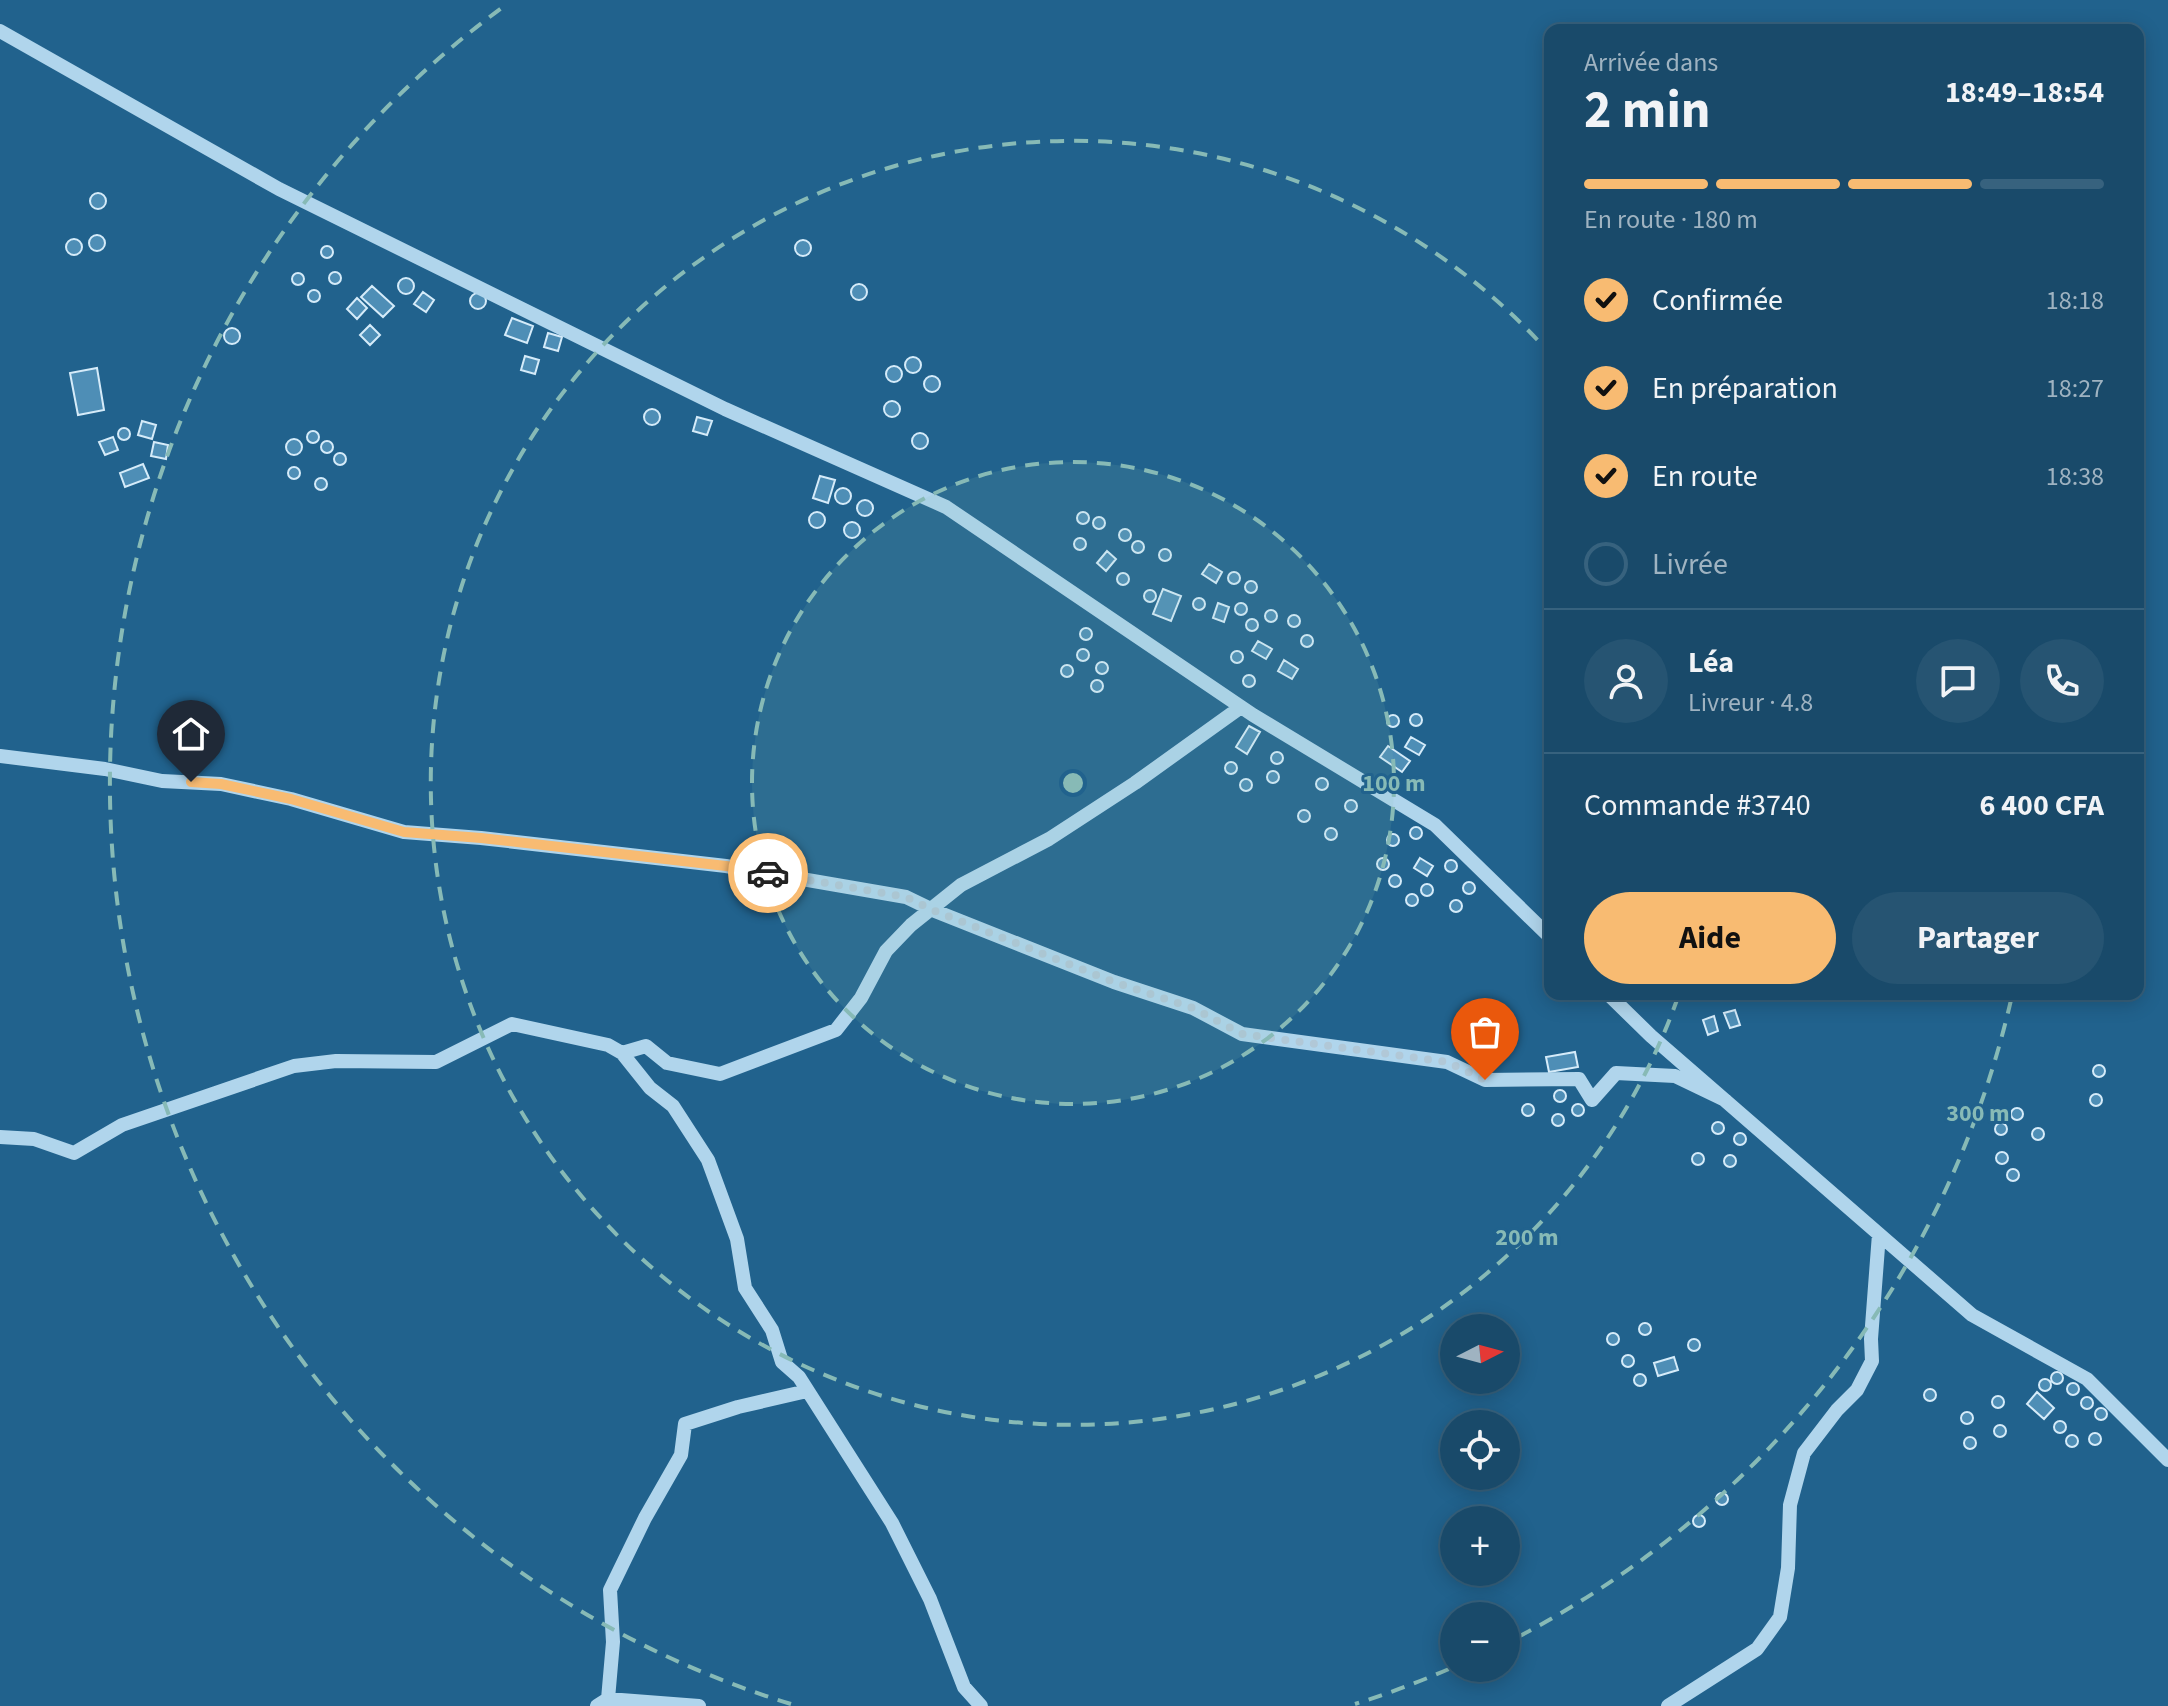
<!DOCTYPE html>
<html lang="fr">
<meta charset="utf-8">
<style>
body{margin:0;font-family:"Source Sans 3",sans-serif;background:#265472;color:#f1f3f6;height:100vh;display:flex;flex-direction:column;font-size:30px;white-space:nowrap}
*{box-sizing:border-box;margin:0}
p{font-size:26px;color:#9fb3c1}
.icon{flex:none;width:44px;height:44px;fill:none;stroke:currentColor;stroke-width:2;stroke-linecap:round;stroke-linejoin:round}
.map{position:relative;flex:1;overflow:hidden}
.sheet{position:absolute;left:1544px;top:24px;width:600px;height:976px;display:flex;flex-direction:column;background:#194a6a;border-radius:16px;box-shadow:0 4px 20px #0003,0 0 0 2px #37627e}
.sheet>*{flex:none}
.needle{width:52px;rotate:84deg}
.tools{position:absolute;left:1440px;top:1314px;display:grid;gap:16px}
.tools a{display:grid;place-items:center;width:80px;height:80px;border-radius:50%;background:#194a6a;box-shadow:0 4px 20px #0003,0 0 0 2px #37627e;font-size:40px}
.pin{position:absolute;display:grid;place-items:center;width:68px;height:68px;color:#fff;margin:-82px -34px;border-radius:50% 50% 50% 0;rotate:-45deg;box-shadow:0 0 8px #0007}
.pin .icon{rotate:45deg}
.courier{position:absolute;display:grid;place-items:center;width:80px;height:80px;margin:-40px;border:6px solid #f8bb72;border-radius:50%;background:#fff;color:#222;box-shadow:0 2px 10px #0007}
.overview em{font-style:normal;font-weight:700}
.overview div{display:flex;flex-direction:column-reverse}
.overview{display:flex;align-items:center;justify-content:space-between;height:136px;padding:0 40px}
h1{font-size:52px;font-weight:700;line-height:60px}
.bar{display:grid;grid-template-columns:repeat(4,1fr);gap:12px 8px;align-content:center;height:96px;padding:0 40px}
.bar i{height:10px;border-radius:6px;background:#37627e}
.bar .active{background:#f8bb72}
.bar p{grid-column:span 4}
.line{display:flex;align-items:center;gap:20px;padding:0 40px;border-top:2px solid #37627e}
.line div{flex:1}
.round{display:grid;place-items:center;flex:none;width:84px;height:84px;border-radius:42px;background:#265472}
ol{padding:0 40px;list-style:none}
li{display:flex;align-items:center;gap:24px;height:88px}
li p{margin-inline-start:auto}
li .icon{padding:8px;border-radius:50%;background:#f8bb72;color:#111;stroke-width:4}
li:last-child{color:#9fb3c1}
li i{width:44px;height:44px;border:4px solid #37627e;border-radius:50%}
.action{display:flex;gap:16px;margin-top:auto;padding:16px 40px}
.action a{flex:1;height:92px;border-radius:48px;background:#f8bb72;color:#111;font-size:32px;font-weight:700;line-height:92px;text-align:center}
.action a+a{background:#265472;color:#f1f3f6}
.map>svg:first-child{display:block}
</style>
<div class="map">
<svg width="2168" height="1706" viewBox="0 0 2168 1706">
<rect width="100%" height="100%" fill="#21628d"/>
<path fill="#4e8eb6" stroke="#d5ebf9" stroke-width="2" d="M90 201a8 8 0 1 1 16 0a8 8 0 1 1-16 0Z
M89 243a8 8 0 1 1 16 0a8 8 0 1 1-16 0Z
M66 247a8 8 0 1 1 16 0a8 8 0 1 1-16 0Z
M795 248a8 8 0 1 1 16 0a8 8 0 1 1-16 0Z
M321 252a6 6 0 1 1 12 0a6 6 0 1 1-12 0Z
M329 278a6 6 0 1 1 12 0a6 6 0 1 1-12 0Z
M292 279a6 6 0 1 1 12 0a6 6 0 1 1-12 0Z
M398 286a8 8 0 1 1 16 0a8 8 0 1 1-16 0Z
M851 292a8 8 0 1 1 16 0a8 8 0 1 1-16 0Z
M372,286L394,306L383,317L361,297Z
M308 296a6 6 0 1 1 12 0a6 6 0 1 1-12 0Z
M423,292L434,300L426,312L414,304Z
M470 301a8 8 0 1 1 16 0a8 8 0 1 1-16 0Z
M357,298L367,308L357,319L347,309Z
M512,318L533,326L527,343L505,335Z
M370,325L380,335L370,345L360,335Z
M224 336a8 8 0 1 1 16 0a8 8 0 1 1-16 0Z
M548,333L562,337L558,351L544,347Z
M525,356L539,360L535,374L521,370Z
M905 365a8 8 0 1 1 16 0a8 8 0 1 1-16 0Z
M886 374a8 8 0 1 1 16 0a8 8 0 1 1-16 0Z
M97,368L104,410L78,415L70,373Z
M924 384a8 8 0 1 1 16 0a8 8 0 1 1-16 0Z
M884 409a8 8 0 1 1 16 0a8 8 0 1 1-16 0Z
M644 417a8 8 0 1 1 16 0a8 8 0 1 1-16 0Z
M697,417L712,421L707,435L693,431Z
M142,421L156,425L152,439L138,435Z
M118 434a6 6 0 1 1 12 0a6 6 0 1 1-12 0Z
M307 437a6 6 0 1 1 12 0a6 6 0 1 1-12 0Z
M912 441a8 8 0 1 1 16 0a8 8 0 1 1-16 0Z
M113,437L118,450L105,455L99,442Z
M286 447a8 8 0 1 1 16 0a8 8 0 1 1-16 0Z
M321 447a6 6 0 1 1 12 0a6 6 0 1 1-12 0Z
M154,442L168,445L166,459L151,456Z
M334 459a6 6 0 1 1 12 0a6 6 0 1 1-12 0Z
M143,464L149,478L125,487L120,473Z
M288 473a6 6 0 1 1 12 0a6 6 0 1 1-12 0Z
M820,476L835,480L828,503L813,498Z
M315 484a6 6 0 1 1 12 0a6 6 0 1 1-12 0Z
M835 496a8 8 0 1 1 16 0a8 8 0 1 1-16 0Z
M857 508a8 8 0 1 1 16 0a8 8 0 1 1-16 0Z
M1077 518a6 6 0 1 1 12 0a6 6 0 1 1-12 0Z
M809 520a8 8 0 1 1 16 0a8 8 0 1 1-16 0Z
M1093 523a6 6 0 1 1 12 0a6 6 0 1 1-12 0Z
M844 530a8 8 0 1 1 16 0a8 8 0 1 1-16 0Z
M1119 535a6 6 0 1 1 12 0a6 6 0 1 1-12 0Z
M1074 544a6 6 0 1 1 12 0a6 6 0 1 1-12 0Z
M1132 547a6 6 0 1 1 12 0a6 6 0 1 1-12 0Z
M1159 555a6 6 0 1 1 12 0a6 6 0 1 1-12 0Z
M1107,551L1116,559L1106,571L1097,563Z
M1209,564L1222,572L1216,583L1202,574Z
M1228 578a6 6 0 1 1 12 0a6 6 0 1 1-12 0Z
M1117 579a6 6 0 1 1 12 0a6 6 0 1 1-12 0Z
M1245 587a6 6 0 1 1 12 0a6 6 0 1 1-12 0Z
M1163,589L1181,596L1171,621L1153,614Z
M1144 596a6 6 0 1 1 12 0a6 6 0 1 1-12 0Z
M1193 604a6 6 0 1 1 12 0a6 6 0 1 1-12 0Z
M1235 609a6 6 0 1 1 12 0a6 6 0 1 1-12 0Z
M1218,603L1229,607L1224,622L1213,618Z
M1265 616a6 6 0 1 1 12 0a6 6 0 1 1-12 0Z
M1288 621a6 6 0 1 1 12 0a6 6 0 1 1-12 0Z
M1246 625a6 6 0 1 1 12 0a6 6 0 1 1-12 0Z
M1080 634a6 6 0 1 1 12 0a6 6 0 1 1-12 0Z
M1301 641a6 6 0 1 1 12 0a6 6 0 1 1-12 0Z
M1258,641L1272,649L1266,659L1252,651Z
M1077 655a6 6 0 1 1 12 0a6 6 0 1 1-12 0Z
M1231 657a6 6 0 1 1 12 0a6 6 0 1 1-12 0Z
M1284,660L1298,669L1292,679L1278,671Z
M1096 668a6 6 0 1 1 12 0a6 6 0 1 1-12 0Z
M1061 671a6 6 0 1 1 12 0a6 6 0 1 1-12 0Z
M1243 681a6 6 0 1 1 12 0a6 6 0 1 1-12 0Z
M1091 686a6 6 0 1 1 12 0a6 6 0 1 1-12 0Z
M1410 720a6 6 0 1 1 12 0a6 6 0 1 1-12 0Z
M1387 721a6 6 0 1 1 12 0a6 6 0 1 1-12 0Z
M1249,726L1260,732L1247,754L1236,747Z
M1411,737L1425,745L1419,755L1405,747Z
M1388,746L1410,761L1402,772L1380,757Z
M1271 758a6 6 0 1 1 12 0a6 6 0 1 1-12 0Z
M1225 768a6 6 0 1 1 12 0a6 6 0 1 1-12 0Z
M1267 777a6 6 0 1 1 12 0a6 6 0 1 1-12 0Z
M1316 784a6 6 0 1 1 12 0a6 6 0 1 1-12 0Z
M1240 785a6 6 0 1 1 12 0a6 6 0 1 1-12 0Z
M1345 806a6 6 0 1 1 12 0a6 6 0 1 1-12 0Z
M1298 816a6 6 0 1 1 12 0a6 6 0 1 1-12 0Z
M1410 833a6 6 0 1 1 12 0a6 6 0 1 1-12 0Z
M1325 834a6 6 0 1 1 12 0a6 6 0 1 1-12 0Z
M1387 840a6 6 0 1 1 12 0a6 6 0 1 1-12 0Z
M1377 864a6 6 0 1 1 12 0a6 6 0 1 1-12 0Z
M1420,858L1433,866L1427,876L1414,868Z
M1445 866a6 6 0 1 1 12 0a6 6 0 1 1-12 0Z
M1389 881a6 6 0 1 1 12 0a6 6 0 1 1-12 0Z
M1463 888a6 6 0 1 1 12 0a6 6 0 1 1-12 0Z
M1421 890a6 6 0 1 1 12 0a6 6 0 1 1-12 0Z
M1406 900a6 6 0 1 1 12 0a6 6 0 1 1-12 0Z
M1450 906a6 6 0 1 1 12 0a6 6 0 1 1-12 0Z
M1735,1010L1740,1025L1730,1028L1724,1013Z
M1714,1016L1718,1031L1708,1035L1703,1020Z
M1575,1052L1578,1067L1549,1072L1546,1057Z
M2093 1071a6 6 0 1 1 12 0a6 6 0 1 1-12 0Z
M1554 1096a6 6 0 1 1 12 0a6 6 0 1 1-12 0Z
M2090 1100a6 6 0 1 1 12 0a6 6 0 1 1-12 0Z
M1522 1110a6 6 0 1 1 12 0a6 6 0 1 1-12 0Z
M1572 1110a6 6 0 1 1 12 0a6 6 0 1 1-12 0Z
M2011 1114a6 6 0 1 1 12 0a6 6 0 1 1-12 0Z
M1552 1120a6 6 0 1 1 12 0a6 6 0 1 1-12 0Z
M1712 1128a6 6 0 1 1 12 0a6 6 0 1 1-12 0Z
M1995 1129a6 6 0 1 1 12 0a6 6 0 1 1-12 0Z
M2032 1134a6 6 0 1 1 12 0a6 6 0 1 1-12 0Z
M1734 1139a6 6 0 1 1 12 0a6 6 0 1 1-12 0Z
M1996 1158a6 6 0 1 1 12 0a6 6 0 1 1-12 0Z
M1692 1159a6 6 0 1 1 12 0a6 6 0 1 1-12 0Z
M1724 1161a6 6 0 1 1 12 0a6 6 0 1 1-12 0Z
M2007 1175a6 6 0 1 1 12 0a6 6 0 1 1-12 0Z
M1639 1329a6 6 0 1 1 12 0a6 6 0 1 1-12 0Z
M1607 1339a6 6 0 1 1 12 0a6 6 0 1 1-12 0Z
M1688 1345a6 6 0 1 1 12 0a6 6 0 1 1-12 0Z
M1622 1361a6 6 0 1 1 12 0a6 6 0 1 1-12 0Z
M1674,1357L1678,1370L1658,1376L1654,1363Z
M2051 1378a6 6 0 1 1 12 0a6 6 0 1 1-12 0Z
M1634 1380a6 6 0 1 1 12 0a6 6 0 1 1-12 0Z
M2039 1385a6 6 0 1 1 12 0a6 6 0 1 1-12 0Z
M2067 1389a6 6 0 1 1 12 0a6 6 0 1 1-12 0Z
M1924 1395a6 6 0 1 1 12 0a6 6 0 1 1-12 0Z
M2037,1392L2054,1408L2044,1419L2027,1404Z
M1992 1402a6 6 0 1 1 12 0a6 6 0 1 1-12 0Z
M2081 1403a6 6 0 1 1 12 0a6 6 0 1 1-12 0Z
M2095 1414a6 6 0 1 1 12 0a6 6 0 1 1-12 0Z
M1961 1418a6 6 0 1 1 12 0a6 6 0 1 1-12 0Z
M2054 1427a6 6 0 1 1 12 0a6 6 0 1 1-12 0Z
M1994 1431a6 6 0 1 1 12 0a6 6 0 1 1-12 0Z
M2089 1439a6 6 0 1 1 12 0a6 6 0 1 1-12 0Z
M2066 1441a6 6 0 1 1 12 0a6 6 0 1 1-12 0Z
M1964 1443a6 6 0 1 1 12 0a6 6 0 1 1-12 0Z
M1716 1499a6 6 0 1 1 12 0a6 6 0 1 1-12 0Z
M1693 1521a6 6 0 1 1 12 0a6 6 0 1 1-12 0Z"/>
<g fill="none" stroke-linecap="round" stroke-linejoin="round">
<path stroke="#b0d5ec" stroke-width="14" d="M0,31L279,189L725,409L946,507L1253,715L1435,825L1550,937
M0,756L105,769L162,781L221,784L291,799L404,832L481,838L726,866L906,897L935,911L1114,982L1193,1008L1242,1034L1447,1062L1485,1080L1579,1079L1592,1100L1616,1073L1675,1076L1725,1100
M1608,994L1651,1036L1972,1315L2087,1379L2168,1460
M622,1053L650,1088L673,1106L708,1160L737,1239L745,1288L772,1330L782,1362L799,1377L892,1523L930,1599L964,1687L981,1706
M0,1137L34,1139L74,1153L122,1125L294,1066L336,1061L436,1062L512,1024L608,1045L622,1053L646,1046L667,1063L720,1074L836,1030L861,998L886,951L911,925L961,885L1049,839L1135,783L1241,707
M608,1699L613,1642L610,1590L645,1518L681,1455L685,1424L738,1407L807,1391
M597,1706L608,1699L699,1706
M1668,1706L1757,1649L1780,1617L1788,1568L1790,1505L1804,1453L1837,1410L1857,1390L1872,1361L1871,1339L1879,1234"/>
</g>
<g fill="none" stroke-linecap="round" stroke-linejoin="round">
<path stroke="#b1c8d7" stroke-width="8" stroke-dasharray="0 14.4" d="M768,873L906,897L935,911L1114,982L1193,1008L1242,1034L1447,1062L1485,1080"/>
<path stroke="#f8bb72" stroke-width="10" d="M191,782L221,784L291,799L404,832L481,838L726,866L768,873"/>
</g>
<circle cx="1073" cy="783" r="321" fill="#87bab6" fill-opacity=".12"/>
<g fill="none" stroke="#87bab6" stroke-width="4" stroke-dasharray="14 10">
<circle cx="1073" cy="783" r="321"/>
<path d="M1678 997A642 642 0 1 1 1546 349"/>
<path d="M2011 1000A963 963 0 0 1 1510 1641M1449 1669A963 963 0 0 1 1355 1704M791 1704A963 963 0 0 1 507 4"/>
</g>
<circle cx="1073" cy="783" r="12" fill="#87bab6" stroke="#21628d" stroke-width="4"/>
<g font-size="24" text-anchor="middle" font-weight="bold" fill="#87bab6" stroke="#21628d" stroke-width="6" stroke-linejoin="round" paint-order="stroke">
<text x="1394" y="791">100 m</text>
<text x="1978" y="1121">300 m</text>
<text x="1527" y="1245">200 m</text>
</g>
</svg>
<div class="tools">
<a><svg class="needle" viewBox="-14 -14 28 28"><path d="M0-13l5 13h-10z" fill="#e53935"/><path d="M0 13l5-13h-10z" fill="#9fb3c1"/></svg></a>
<a><svg class="icon" aria-label="locate" viewBox="0 0 24 24"><circle cx="12" cy="12" r="6"/><path d="M12 2v4M12 18v4M2 12h4M18 12h4"/></svg></a>
<a>+</a>
<a>−</a>
</div>
<div class="pin" style="left:1485px;top:1080px;background:#ea580c"><svg class="icon" aria-label="bag" viewBox="0 0 24 24"><path d="M5 8h14l-1 12H6zM9 8a3 3 0 0 1 6 0"/></svg></div>
<div class="pin" style="left:191px;top:782px;background:#1f2937"><svg class="icon" aria-label="home" viewBox="0 0 24 24"><path d="M3 11l9-7 9 7M6 9v11h12V9"/></svg></div>
<div class="courier" style="left:768px;top:873px"><svg class="icon" aria-label="car" viewBox="0 0 24 24"><path d="M5 17H2v-5l4-1 3-4h7l3 4 3 1v5h-3M9 17h6M6 11h13"/><circle cx="7" cy="17" r="2"/><circle cx="17" cy="17" r="2"/></svg></div>
<section class="sheet">
<div class="overview"><div><h1>2 min</h1><p>Arrivée dans</p></div><em>18:49–18:54</em></div>
<div class="bar"><i class="active"></i><i class="active"></i><i class="active"></i><i></i><p>En route · 180 m</p></div>
<ol>
<li><svg class="icon" aria-label="check" viewBox="0 0 24 24"><path d="M5 12l5 5 9-10"/></svg>Confirmée<p>18:18</p></li>
<li><svg class="icon" aria-label="check" viewBox="0 0 24 24"><path d="M5 12l5 5 9-10"/></svg>En préparation<p>18:27</p></li>
<li><svg class="icon" aria-label="check" viewBox="0 0 24 24"><path d="M5 12l5 5 9-10"/></svg>En route<p>18:38</p></li>
<li><i></i>Livrée</li>
</ol>
<div class="line" style="height:144px"><a class="round"><svg class="icon" aria-label="person" viewBox="0 0 24 24"><circle cx="12" cy="8" r="4"/><path d="M4 21q1-7 8-7t8 7"/></svg></a><div><b>Léa</b><p>Livreur · 4.8</p></div><a class="round"><svg class="icon" aria-label="chat" viewBox="0 0 24 24"><path d="M4 5h16v11H9l-5 4z"/></svg></a><a class="round"><svg class="icon" aria-label="phone" viewBox="0 0 24 24"><path d="M5 4h4l2 5-3 2q2 4 5 5l2-3 5 2v4C11 20 4 13 5 4z"/></svg></a></div>
<div class="line" style="height:104px"><div>Commande #3740</div><b>6 400 CFA</b></div>
<div class="action"><a>Aide</a><a>Partager</a></div>
</section>
</div>
